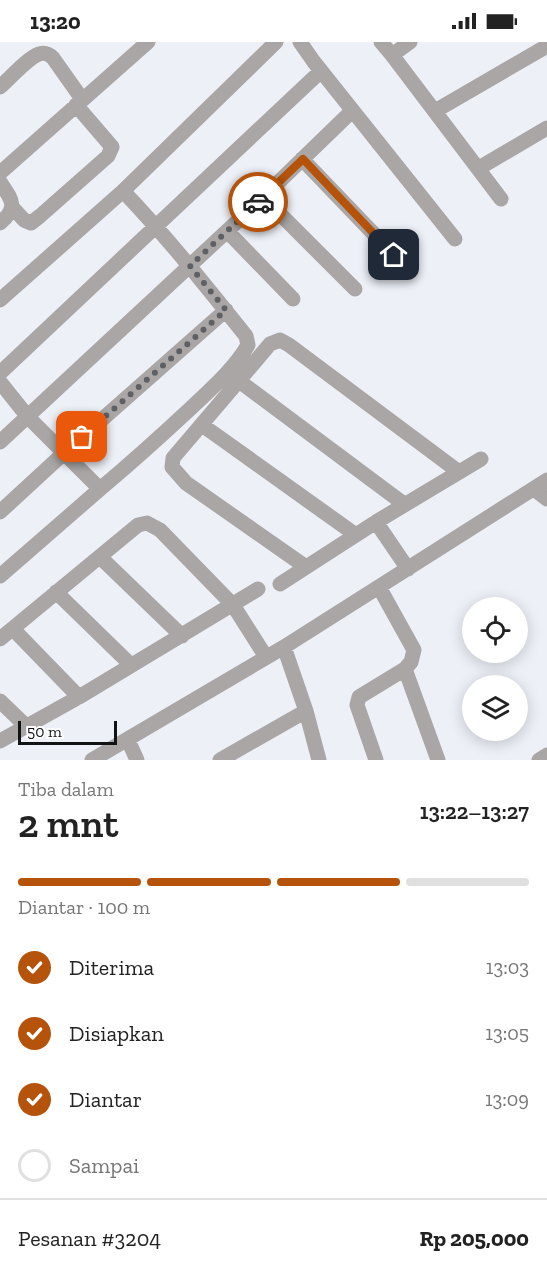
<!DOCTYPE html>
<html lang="id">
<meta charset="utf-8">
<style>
body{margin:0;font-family:"Zilla Slab",serif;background:#f2f2f2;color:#222;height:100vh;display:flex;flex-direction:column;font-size:22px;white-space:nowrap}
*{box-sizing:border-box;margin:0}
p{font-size:20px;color:#767676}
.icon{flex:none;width:33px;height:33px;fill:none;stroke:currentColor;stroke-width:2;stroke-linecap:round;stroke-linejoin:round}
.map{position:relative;height:718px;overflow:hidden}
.side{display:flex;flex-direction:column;background:#fff;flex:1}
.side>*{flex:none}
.tools{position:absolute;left:462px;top:555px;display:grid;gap:12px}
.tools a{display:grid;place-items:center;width:66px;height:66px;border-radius:50%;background:#fff;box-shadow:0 3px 15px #0003;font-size:30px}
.scale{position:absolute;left:18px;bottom:15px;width:99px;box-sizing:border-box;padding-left:6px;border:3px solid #121315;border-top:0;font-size:16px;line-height:21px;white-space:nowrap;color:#121315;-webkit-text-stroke:4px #fdfdff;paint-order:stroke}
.pin{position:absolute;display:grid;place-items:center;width:51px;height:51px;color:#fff;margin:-26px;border-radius:12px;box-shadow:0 3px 9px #0006}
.courier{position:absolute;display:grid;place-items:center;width:60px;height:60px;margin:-30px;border:4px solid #b45309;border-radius:50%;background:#fff;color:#222;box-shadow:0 2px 8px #0007}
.head em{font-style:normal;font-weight:600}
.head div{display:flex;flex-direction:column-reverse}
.head{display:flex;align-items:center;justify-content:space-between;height:102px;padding:0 18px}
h1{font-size:39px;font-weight:600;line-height:45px}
.bar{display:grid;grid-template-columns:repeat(4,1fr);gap:9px 6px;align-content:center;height:72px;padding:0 18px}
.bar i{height:8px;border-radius:4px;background:#e0e0e0}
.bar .current{background:#b45309}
.bar p{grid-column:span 4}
.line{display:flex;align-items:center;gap:15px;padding:0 18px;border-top:2px solid #e0e0e0}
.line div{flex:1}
ol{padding:0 18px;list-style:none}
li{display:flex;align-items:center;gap:18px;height:66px}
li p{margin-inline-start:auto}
li .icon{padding:6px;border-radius:50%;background:#b45309;color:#fff;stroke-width:4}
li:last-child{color:#767676}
li i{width:33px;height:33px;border:3px solid #e0e0e0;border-radius:50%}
.status{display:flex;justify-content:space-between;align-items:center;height:42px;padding:0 30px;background:#fff;direction:ltr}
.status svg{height:16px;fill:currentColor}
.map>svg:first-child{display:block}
</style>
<div class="status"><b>13:20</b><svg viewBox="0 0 49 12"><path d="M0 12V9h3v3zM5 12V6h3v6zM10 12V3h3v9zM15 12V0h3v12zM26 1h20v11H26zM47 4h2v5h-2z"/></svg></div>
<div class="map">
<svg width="547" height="718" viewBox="0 0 547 718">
<rect width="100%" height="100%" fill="#edf0f7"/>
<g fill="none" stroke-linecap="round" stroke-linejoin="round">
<path stroke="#aaa6a6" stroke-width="15" d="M300,0L314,20L455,197
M381,0L392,13L501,157
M392,13L410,0
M0,45C9,37 29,15 39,12C45,10 49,12 53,16L82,57
M435,69L547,4
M302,117L394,213
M479,126L547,86
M0,131L148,0
M0,140C12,158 19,165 0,181
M263,155L355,247
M12,165L24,178L31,181L40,174L108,114L112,105L76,63
M227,189L293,257
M0,258L123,149L276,0
M0,331L321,29
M239,339L404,462
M0,340L28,375L100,447C131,421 161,394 191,366C210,348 235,326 248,303L246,294C206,244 167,195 123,149
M202,383L356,493
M0,400L255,163L352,69
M534,447L547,457
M0,470L64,411L226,268
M376,480L408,527
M100,515L182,594
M306,525L186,441L172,425L173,416L270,302L280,298L289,303L459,430
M0,534L100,447
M280,542L376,480L481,417
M56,550L131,623
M13,587L79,655
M0,597L138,483L147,481L160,488L233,563L266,615
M284,605L306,669L319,718
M405,627L438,718
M0,659L26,684
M128,698L137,718
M0,699L79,655L258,547
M92,718L284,605L547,438
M220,718L306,669
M376,718L357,663L359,655L405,627L411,620L414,608L379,545
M539,718L547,713"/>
</g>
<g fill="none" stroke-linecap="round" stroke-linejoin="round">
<path stroke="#5f6064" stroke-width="6" stroke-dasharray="0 10.8" d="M82,395L226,268L190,224L258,160"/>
<path stroke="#b45309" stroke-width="8" d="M258,160L303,117L394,213"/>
</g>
</svg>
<div class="tools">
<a><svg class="icon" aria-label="locate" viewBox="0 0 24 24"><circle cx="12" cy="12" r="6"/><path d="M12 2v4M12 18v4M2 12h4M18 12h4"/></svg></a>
<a><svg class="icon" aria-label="layers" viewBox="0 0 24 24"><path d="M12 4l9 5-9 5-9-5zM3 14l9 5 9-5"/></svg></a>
</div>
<div class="scale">50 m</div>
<div class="pin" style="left:82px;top:395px;background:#ea580c"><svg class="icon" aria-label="bag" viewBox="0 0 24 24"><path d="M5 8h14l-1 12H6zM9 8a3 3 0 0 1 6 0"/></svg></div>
<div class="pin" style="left:394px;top:213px;background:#1f2937"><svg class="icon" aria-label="home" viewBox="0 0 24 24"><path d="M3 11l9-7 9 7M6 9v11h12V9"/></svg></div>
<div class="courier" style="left:258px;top:160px"><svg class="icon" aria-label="car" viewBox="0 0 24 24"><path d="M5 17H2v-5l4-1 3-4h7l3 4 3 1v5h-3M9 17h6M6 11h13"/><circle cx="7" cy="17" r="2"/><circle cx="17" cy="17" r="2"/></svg></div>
</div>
<section class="side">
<div class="head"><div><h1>2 mnt</h1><p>Tiba dalam</p></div><em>13:22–13:27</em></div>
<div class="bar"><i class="current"></i><i class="current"></i><i class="current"></i><i></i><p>Diantar · 100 m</p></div>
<ol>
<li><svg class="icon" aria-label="check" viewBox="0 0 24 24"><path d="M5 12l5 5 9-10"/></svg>Diterima<p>13:03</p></li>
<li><svg class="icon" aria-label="check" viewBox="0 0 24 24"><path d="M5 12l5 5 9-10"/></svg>Disiapkan<p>13:05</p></li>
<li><svg class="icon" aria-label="check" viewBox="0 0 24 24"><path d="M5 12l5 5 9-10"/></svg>Diantar<p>13:09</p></li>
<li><i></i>Sampai</li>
</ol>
<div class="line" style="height:78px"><div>Pesanan #3204</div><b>Rp 205,000</b></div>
</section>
